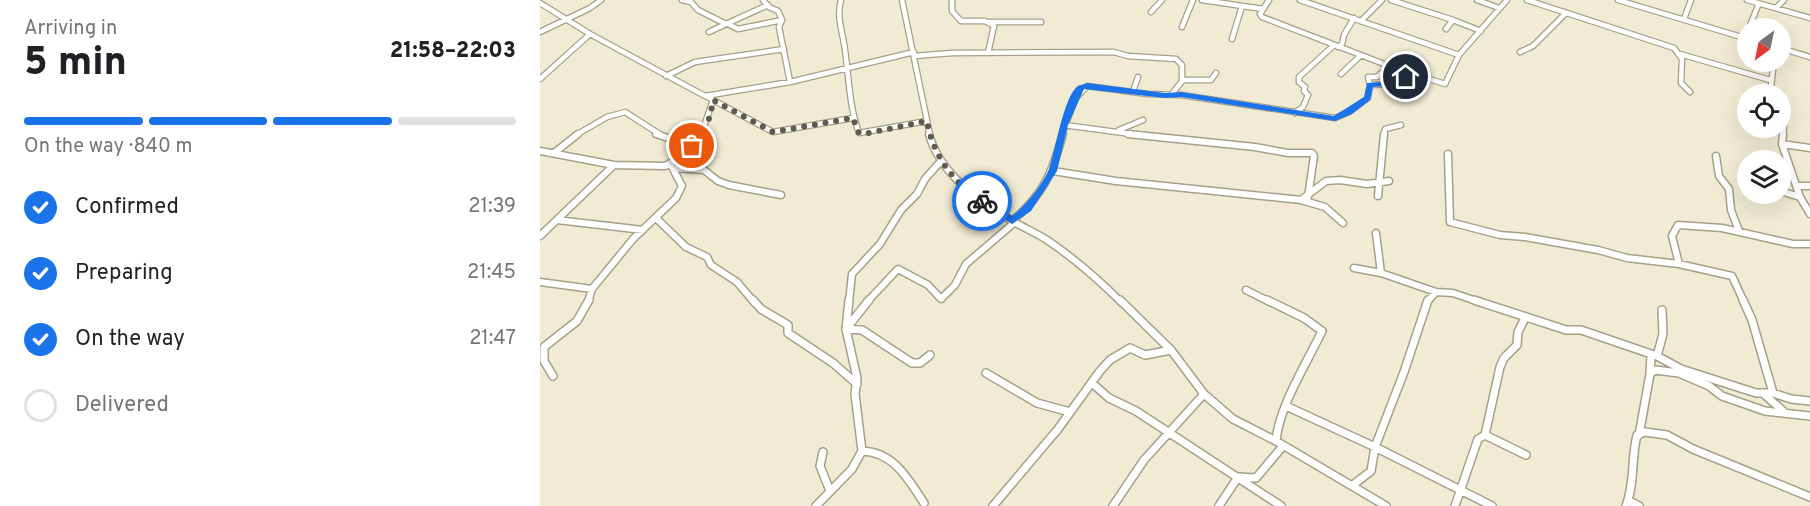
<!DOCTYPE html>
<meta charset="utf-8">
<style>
body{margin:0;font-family:Overpass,sans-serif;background:#f6f6f6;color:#202124;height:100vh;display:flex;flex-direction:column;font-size:22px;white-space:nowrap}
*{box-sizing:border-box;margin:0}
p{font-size:20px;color:#757577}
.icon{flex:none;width:33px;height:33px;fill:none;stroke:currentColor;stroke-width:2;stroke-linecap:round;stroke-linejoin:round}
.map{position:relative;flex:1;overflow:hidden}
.panel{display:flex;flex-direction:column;background:#fff;width:540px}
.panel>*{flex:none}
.needle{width:39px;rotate:213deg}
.buttons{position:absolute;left:1197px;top:18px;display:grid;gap:12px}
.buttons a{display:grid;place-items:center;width:54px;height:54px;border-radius:50%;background:#fff;box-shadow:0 6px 24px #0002;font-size:30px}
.pin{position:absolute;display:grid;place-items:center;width:51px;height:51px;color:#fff;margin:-26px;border:3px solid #fff;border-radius:50%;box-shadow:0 2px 6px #0007}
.courier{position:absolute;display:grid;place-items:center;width:60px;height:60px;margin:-30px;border:4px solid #1a73e8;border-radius:50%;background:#fff;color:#222;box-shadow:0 2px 8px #0007}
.overview em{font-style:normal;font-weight:800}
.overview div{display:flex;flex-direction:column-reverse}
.overview{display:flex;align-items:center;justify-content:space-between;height:102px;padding:0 24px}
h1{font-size:39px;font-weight:800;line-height:45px}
.bar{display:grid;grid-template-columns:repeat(4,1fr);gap:9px 6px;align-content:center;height:72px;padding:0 24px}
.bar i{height:8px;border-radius:4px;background:#e0e0e0}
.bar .selected{background:#1a73e8}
.bar p{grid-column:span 4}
ol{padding:0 24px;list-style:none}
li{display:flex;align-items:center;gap:18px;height:66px}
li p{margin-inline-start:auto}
li .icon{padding:6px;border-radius:50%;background:#1a73e8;color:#fff;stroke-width:4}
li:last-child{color:#757577}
li i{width:33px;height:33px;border:3px solid #e0e0e0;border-radius:50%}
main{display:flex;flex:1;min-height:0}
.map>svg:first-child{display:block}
</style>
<main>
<section class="panel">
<div class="overview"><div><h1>5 min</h1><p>Arriving in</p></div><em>21:58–22:03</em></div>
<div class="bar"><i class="selected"></i><i class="selected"></i><i class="selected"></i><i></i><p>On the way · 840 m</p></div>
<ol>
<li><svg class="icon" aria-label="check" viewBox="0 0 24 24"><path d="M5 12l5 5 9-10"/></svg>Confirmed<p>21:39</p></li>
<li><svg class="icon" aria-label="check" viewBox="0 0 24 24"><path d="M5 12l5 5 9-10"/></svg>Preparing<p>21:45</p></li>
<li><svg class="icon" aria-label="check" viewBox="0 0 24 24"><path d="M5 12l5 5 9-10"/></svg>On the way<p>21:47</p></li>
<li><i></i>Delivered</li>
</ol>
</section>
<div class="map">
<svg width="1270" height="506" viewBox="0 0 1270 506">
<rect width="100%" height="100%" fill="#f1ebd3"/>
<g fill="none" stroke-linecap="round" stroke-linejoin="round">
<g stroke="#a6a089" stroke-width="7">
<path id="minor-far2" d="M142,0L151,2L158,10L186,24L228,5
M223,0L229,7L238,11L242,20L239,27L250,82
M301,0C296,17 303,33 305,50C309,78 309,106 319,133L387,121
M362,0L390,135
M412,0V11L421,21H445L454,26L448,53
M662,0L723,9
M729,0L720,14L722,17L821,55L801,74
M760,0L919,55
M851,0L913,20L906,29
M937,0L959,8
M987,0L1134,48L1142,59L1141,83L1150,92
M1078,0L1208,39
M1207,0L1270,18
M0,3L50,34L165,96L250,82L374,52
M1236,8L1244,0
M611,12L622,0
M1144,19L1151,0
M913,20L941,31
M821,21L842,0
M449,22H501
M188,24L198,29L242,20
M642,27L653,0
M1209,28L1219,3
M0,32L50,8L61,0
M169,32L186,24
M692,39L702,6
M798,47L802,44L804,35L814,18
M1240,48L1270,57
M980,52L993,46L1026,13
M1140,54L1230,80
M821,55L849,66L837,77H828L830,85L859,84L870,73L905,84L919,55L967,0
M374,56L412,53L574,52L588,56L636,59L642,65V80
M849,66L870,73
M126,76L155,62L244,49
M0,79L50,34
M593,91L598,77
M1230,94L1234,62
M631,95L643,80H671L676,73
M173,100L233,132L313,118
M755,113L763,107L768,95L764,91L765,87L759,82V77L793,46
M1240,117L1244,126L1243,135
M524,125L599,135
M579,130L603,120
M36,135L67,117L85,112L121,135
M161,135L173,100L166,96
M522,135L535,99L547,86L608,94L641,95L795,118L809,112L828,98L830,85
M844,135L845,129L861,125"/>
</g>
<g stroke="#a6a089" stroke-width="9">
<path id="minor-far1" d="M116,134L152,146
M389,134C399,173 440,202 474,222C486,229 499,234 510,242C536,260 559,280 581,302
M588,134L715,147L748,153H772L774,156L768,197
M1242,144L1243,134
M1270,148L1242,144L1260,197L1270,214
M0,151L74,165L125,166L144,156L162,134
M14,153L38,134
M908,154L910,222L960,235L985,237L1058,250L1087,258L1139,264L1192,276L1204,302
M1176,156L1179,176L1189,189L1191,210L1199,231
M133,168L164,170L178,181L189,185L241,195
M513,171L576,181L761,200L786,181L800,180L827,184L849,181
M1257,186H1270
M1240,191L1260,197
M838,196L844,134
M761,200L785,207L803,223
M116,218L146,247L167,257L171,265L197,282L214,302
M17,220L103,230
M472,221C504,194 512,173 523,134
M836,233L841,273
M0,236L74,165
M1139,264L1132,236L1138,225L1182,228L1253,244H1270
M814,268L841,273L896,292L913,293L939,302
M0,282L52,289
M706,290L730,302
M48,302L52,289L93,239L136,198L142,186L131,165
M309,302L312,274L340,244L361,210L377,194L385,179L401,161
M327,302L358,269L388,285L401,299L415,285L426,264L475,222
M887,302L896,292"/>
</g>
<g stroke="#a6a089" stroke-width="10">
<path id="minor" d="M213,300L221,309L248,325V333L293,363L317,384
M329,300L306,329L322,330L372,363H380L390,355
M580,300L631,350L664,394L693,419L736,441L846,506
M727,300L764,318L782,331C767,363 739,406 736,441
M934,300L1026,330H1041L1117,356L1141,369L1216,393H1233L1251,399L1270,401
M1203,300L1212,320L1233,393
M1117,356L1123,334L1122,310
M446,373L497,403L530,412
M1110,374L1111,355
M13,376L4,361V347L37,321L49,300
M552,383L569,398L596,411L741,506
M1225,395L1243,411
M746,406L835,447L952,506
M945,435L986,455
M1099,435L1110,374L1115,370L1139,373L1169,386L1182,396L1225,411L1270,416
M322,451C354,452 368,479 384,503
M283,452L280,466L290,491
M813,485L831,471L835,447L864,372L888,300
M1089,501L1099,506
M276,506L312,469L322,451L315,394L317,378L306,329L309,300
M453,506L518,429L560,371L570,360L590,348L605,355L631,350
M573,506L604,460L664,394
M679,506L698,477L716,478L743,446
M915,506L938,439L945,435L960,367L964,358L977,345L978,332L985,318
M1086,506C1095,483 1091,459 1097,435L1105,432L1127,435L1153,449L1270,497"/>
</g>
<use href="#minor-far2" stroke="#fff" stroke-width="4.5"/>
<use href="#minor-far1" stroke="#fff" stroke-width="6"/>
<use href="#minor" stroke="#fff" stroke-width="7"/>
</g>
<path fill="#1a73e8" d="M866,74L870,77L862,85L833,87L830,100L812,114L795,121L641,97L625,98L544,89L528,125L517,171L491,211L472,224L438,201L439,199H446L472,216C486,205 502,186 509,169C515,152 524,95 538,86C539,85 546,84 547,83L625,93L641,92L794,116L824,97L827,83L857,81Z"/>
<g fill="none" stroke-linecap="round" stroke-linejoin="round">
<path stroke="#5e5a4d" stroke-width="6" stroke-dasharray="0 10.8" d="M152,146C166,131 170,120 173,100L233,132L313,118L319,133L324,134L387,121C393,156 413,182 442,201"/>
</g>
</svg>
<div class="buttons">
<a><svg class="needle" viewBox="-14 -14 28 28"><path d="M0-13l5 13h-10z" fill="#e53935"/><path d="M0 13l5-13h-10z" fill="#757577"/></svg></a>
<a><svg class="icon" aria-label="locate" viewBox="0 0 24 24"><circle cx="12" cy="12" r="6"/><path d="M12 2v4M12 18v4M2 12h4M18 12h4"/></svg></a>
<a><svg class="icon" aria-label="layers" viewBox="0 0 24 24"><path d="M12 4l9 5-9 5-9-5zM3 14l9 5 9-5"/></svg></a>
</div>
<div class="pin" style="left:152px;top:146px;background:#ea580c"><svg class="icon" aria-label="bag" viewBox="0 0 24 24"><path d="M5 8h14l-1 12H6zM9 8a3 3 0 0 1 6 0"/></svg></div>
<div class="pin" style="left:866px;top:77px;background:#1f2937"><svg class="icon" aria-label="home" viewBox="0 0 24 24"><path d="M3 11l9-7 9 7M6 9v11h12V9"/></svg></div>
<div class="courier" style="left:442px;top:201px"><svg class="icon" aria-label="bike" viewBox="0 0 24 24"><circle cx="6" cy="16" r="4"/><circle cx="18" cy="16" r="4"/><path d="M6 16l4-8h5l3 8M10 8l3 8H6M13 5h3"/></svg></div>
</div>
</main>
